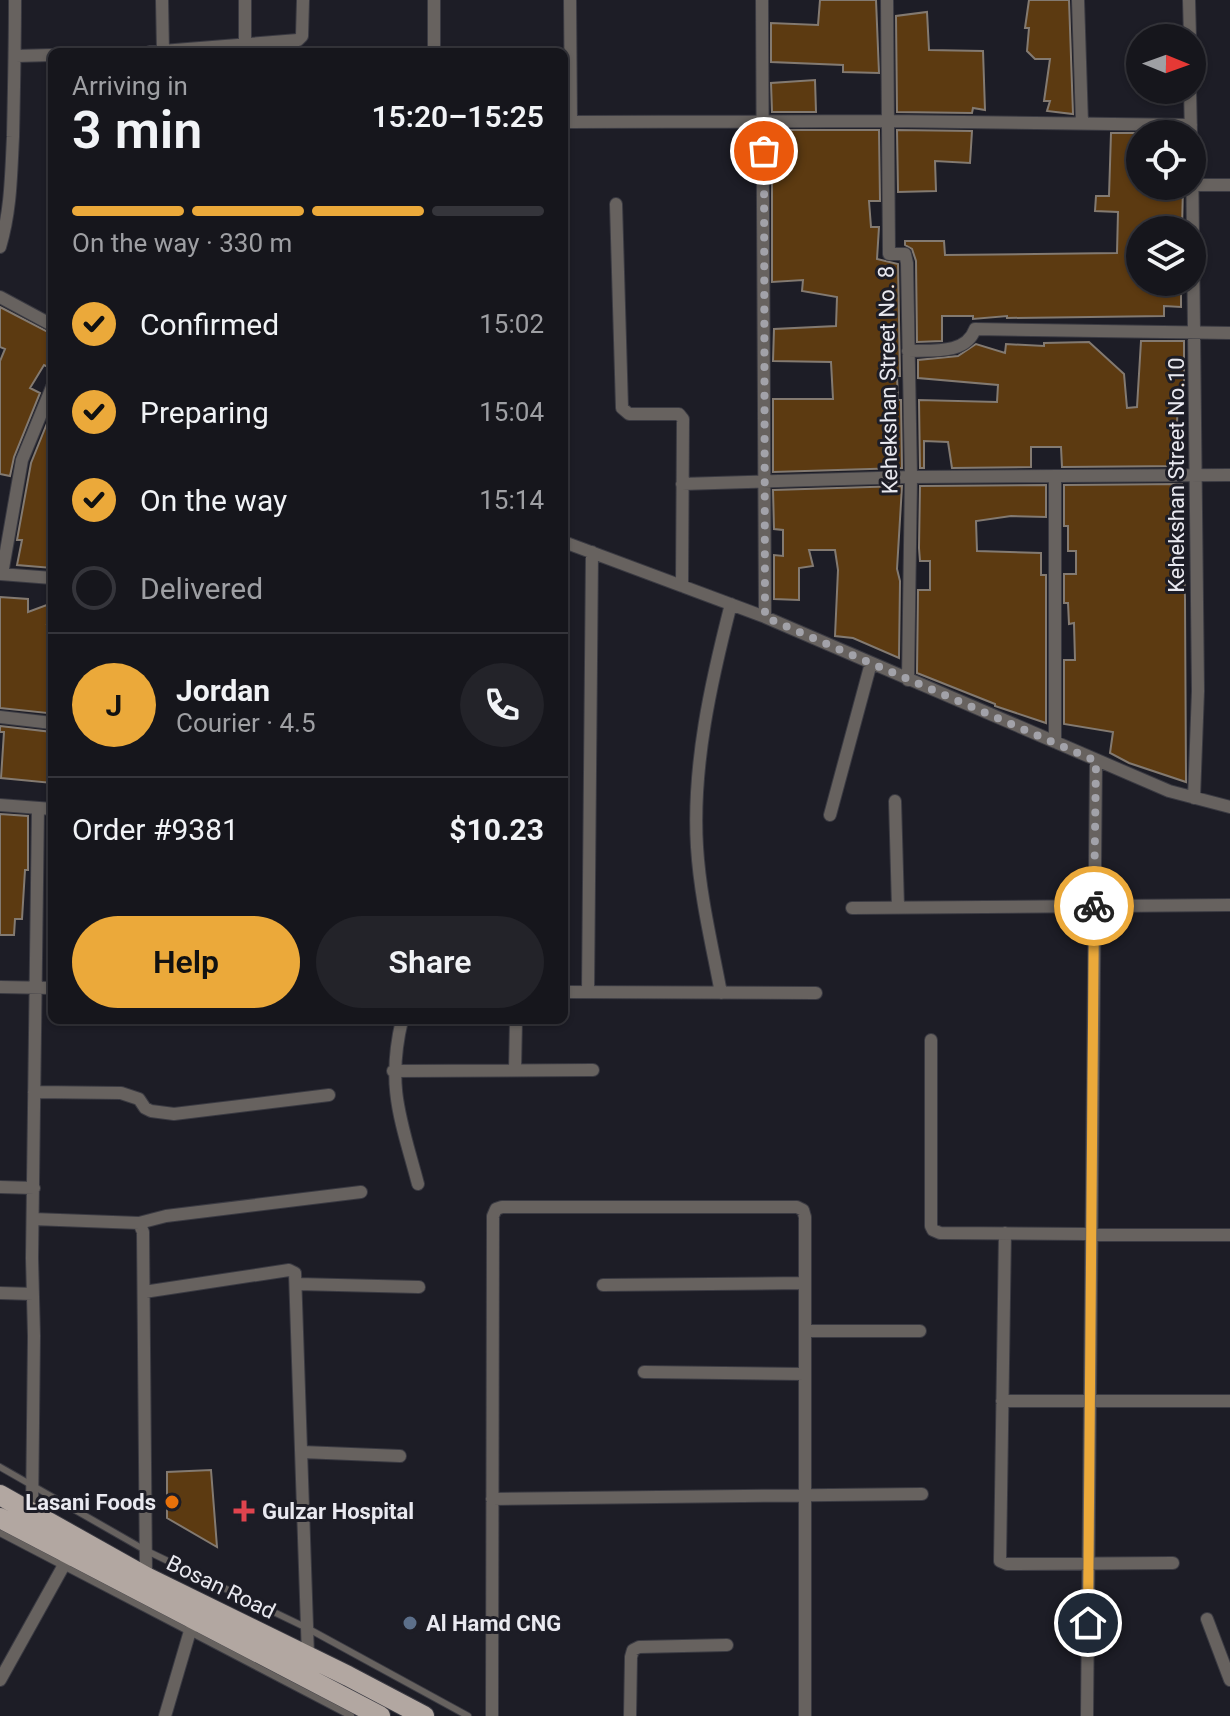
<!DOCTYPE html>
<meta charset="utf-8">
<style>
body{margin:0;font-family:Roboto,sans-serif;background:#232329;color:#f1f3f6;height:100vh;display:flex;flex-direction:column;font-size:30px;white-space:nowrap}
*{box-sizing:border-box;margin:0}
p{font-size:26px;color:#9e9fa3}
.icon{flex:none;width:44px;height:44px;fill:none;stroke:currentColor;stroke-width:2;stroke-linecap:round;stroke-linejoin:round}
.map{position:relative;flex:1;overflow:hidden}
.drawer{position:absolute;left:48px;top:48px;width:520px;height:976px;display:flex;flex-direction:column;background:#16161c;border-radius:12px;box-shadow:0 2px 6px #0004,0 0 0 2px #35353b}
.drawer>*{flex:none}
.needle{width:52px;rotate:91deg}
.tools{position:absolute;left:1126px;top:24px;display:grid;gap:16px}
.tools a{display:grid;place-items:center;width:80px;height:80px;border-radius:50%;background:#16161c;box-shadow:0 2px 6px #0004,0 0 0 2px #35353b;font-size:40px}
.pin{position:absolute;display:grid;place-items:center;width:68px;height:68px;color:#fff;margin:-34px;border:4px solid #fff;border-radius:50%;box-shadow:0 2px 8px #0007}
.courier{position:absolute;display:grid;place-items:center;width:80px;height:80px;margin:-40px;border:6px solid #eba93a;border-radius:50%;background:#fff;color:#222;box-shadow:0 2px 10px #0007}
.headline em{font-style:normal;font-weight:600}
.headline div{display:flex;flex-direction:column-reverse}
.headline{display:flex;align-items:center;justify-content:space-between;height:136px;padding:0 24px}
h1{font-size:52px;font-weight:600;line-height:60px}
.bar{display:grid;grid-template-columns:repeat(4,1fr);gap:12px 8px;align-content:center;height:96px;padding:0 24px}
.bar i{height:10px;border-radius:6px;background:#35353b}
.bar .on{background:#eba93a}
.bar p{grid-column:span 4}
.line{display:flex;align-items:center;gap:20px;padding:0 24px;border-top:2px solid #35353b}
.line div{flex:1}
.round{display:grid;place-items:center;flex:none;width:84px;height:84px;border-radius:42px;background:#232329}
ol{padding:0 24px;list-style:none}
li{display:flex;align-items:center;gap:24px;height:88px}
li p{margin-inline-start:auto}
li .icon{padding:8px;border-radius:50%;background:#eba93a;color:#111;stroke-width:4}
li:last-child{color:#9e9fa3}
li i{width:44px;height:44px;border:4px solid #35353b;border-radius:50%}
.button{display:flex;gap:16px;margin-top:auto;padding:16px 24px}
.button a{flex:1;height:92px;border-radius:48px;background:#eba93a;color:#111;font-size:32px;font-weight:600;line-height:92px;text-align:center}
.button a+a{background:#232329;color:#f1f3f6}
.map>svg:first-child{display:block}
</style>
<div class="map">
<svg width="1230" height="1716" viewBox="0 0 1230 1716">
<rect width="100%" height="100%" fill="#1d1d26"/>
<path fill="#5c3a11" stroke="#837a71" stroke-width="2" d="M820,0H876L879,73L843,72V65L771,62V23L818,25Z
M1029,0H1069L1073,114L1047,111L1050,101H1044L1050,59H1035L1027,51L1029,28H1025Z
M927,12L929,50L983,51L985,110L973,108L972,113L897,112L896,16Z
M815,80L816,112H772L771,83Z
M772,130H879L880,201H869L871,227H879L877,259L898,264L900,376H897L898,400H901L902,468L773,472V399H833L831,362L773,361L774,329L836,326L837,297L802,291L803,280L772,282Z
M897,130L972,131L970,163L935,161L936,191L898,192Z
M1111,133H1140V186H1183L1182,230H1140V282H1181V307L1164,306V316L1007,318V316L973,319V316H942V341L917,342L916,261L912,249L905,245V241H944L945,255L1117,253L1118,212L1095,211L1096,196H1109Z
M0,307L52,334V369L44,365L30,388L40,393L14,457L10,476L0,474V361L5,349L0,347Z
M1141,341H1184V395H1178L1177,425H1180L1181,466L1062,467L1061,447H1031V467L952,468L948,442L924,441V468H920L919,400L997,402L998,385L918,378V360L958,356L976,344L1005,353L1006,344L1044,346V343L1089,342L1124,374L1127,408L1137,407Z
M52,411V568L17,565L22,540H17L31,463Z
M1182,484L1185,599L1186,782L1129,763L1110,753L1113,732L1064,724V660H1075L1074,623L1069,624L1068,603H1064V574H1076V551H1068V526H1064V485Z
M1046,485V517L1011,516L976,521L977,551L1041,553V575H1046V723L995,706V704L917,673L918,590H930V561H920L919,548L920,486Z
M902,486L897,569L900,581L899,658L853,638L835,636L838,570L835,550H809L813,566L799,568V600L774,599V555L783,556V530L774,529L773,490Z
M0,597L28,599V612L52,603L47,624H52V639H50L48,656L47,713L0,708Z
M0,726L52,732V783L1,778L4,732H0Z
M0,814L28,816V870H25L22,919H15L14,935H0Z
M211,1470L217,1547L167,1518V1472Z"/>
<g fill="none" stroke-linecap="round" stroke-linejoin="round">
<g stroke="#3a3a42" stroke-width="8">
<path id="service" d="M0,1467L145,1550L307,1628L468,1716
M0,1533L351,1716"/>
</g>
<g stroke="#3a3a42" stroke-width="14">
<path id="minor" d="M162,0L163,52
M245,0V52
M570,0L571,122
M762,0L765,617
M887,0L889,254H905L907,263L911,477L908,680
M1078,0L1082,123
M1189,0L1190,38
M150,52L298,40L302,36L303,0
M434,52V0
M16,56L52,55
M1190,90L1191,134
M564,122L889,121L1191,125
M1192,152L1198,691L1194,798
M1194,185H1230
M616,204L622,408L629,414H679L683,419L682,586
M0,247C11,210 11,175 13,137C14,91 15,46 15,0
M0,297L52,325
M908,351C932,350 966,355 975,329L1230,333
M682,484L911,477L1230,475
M564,542L765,617L1169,791L1230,807
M0,574L52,578
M2,574L22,460L52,387
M0,717L52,723
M1055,742V476
M895,801L898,907
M0,805L52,809
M830,815L871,663
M852,908L1230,905
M0,987L52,988
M564,992L816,993
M588,992L592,552
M721,993C712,945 700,896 697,847C692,766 711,682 731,604
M402,1020C386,1087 401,1120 418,1184
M931,1040V1226L933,1230L940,1233L1230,1235
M515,1070L516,1020
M393,1071L593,1070
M34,1092L121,1093L139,1099L145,1108L151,1111L174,1114L329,1095
M0,1187L34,1188
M33,1219L139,1223L166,1216L361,1192
M139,1223L143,1232L146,1577
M1005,1233L1000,1561L1007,1564L1173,1563
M297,1284L419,1287
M603,1285L805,1283
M144,1292L289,1270L295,1273L308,1656
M0,1293L33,1294
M805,1331H920
M644,1372L805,1374
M1002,1401H1230
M302,1452L400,1456
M492,1499L922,1494
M32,1512L34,1336L32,1258L38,808
M1207,1619L1230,1680
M0,1680L69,1556
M165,1716L190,1631
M492,1716L493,1216L496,1209L502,1207H797L803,1210L805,1217V1716
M630,1716L631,1657L633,1650L639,1647L727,1645
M1087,1716L1096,761"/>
</g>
<g stroke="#3a3a42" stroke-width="22">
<path id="primary" d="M0,1495L146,1577L348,1676L424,1716
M0,1518L380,1716"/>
</g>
<use href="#service" stroke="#67625f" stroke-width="6"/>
<use href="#minor" stroke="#67625f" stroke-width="12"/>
<use href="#primary" stroke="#b2a7a1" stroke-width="20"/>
</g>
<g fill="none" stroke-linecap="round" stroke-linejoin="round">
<path stroke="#a2a2a9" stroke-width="8" stroke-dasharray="0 14.4" d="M764,151L765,617L1096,761L1094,906"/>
<path stroke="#eba93a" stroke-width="10" d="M1088,1623L1094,906"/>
</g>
<circle fill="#e8710a" stroke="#1d1d26" stroke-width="3" cx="172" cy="1502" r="8"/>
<path fill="#e0444e" stroke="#1d1d26" stroke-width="3" d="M240 1499h8v8h8v8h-8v8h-8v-8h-8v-8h8z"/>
<circle fill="#5c6f8a" stroke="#1d1d26" stroke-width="3" cx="410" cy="1623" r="8"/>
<g text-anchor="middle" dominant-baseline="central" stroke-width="6" stroke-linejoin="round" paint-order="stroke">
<g font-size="22" fill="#e9e9f0" stroke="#1d1d26">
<text transform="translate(888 380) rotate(-91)">Kehekshan Street No. 8</text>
<text transform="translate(1176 475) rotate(-90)">Kehekshan Street No.10</text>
<text transform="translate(221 1587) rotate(26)">Bosan Road</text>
</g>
<g font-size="22" font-weight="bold" fill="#e9e9f0" stroke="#1d1d26" text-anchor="start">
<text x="156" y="1502" text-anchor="end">Lasani Foods</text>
<text x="262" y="1511">Gulzar Hospital</text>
<text x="426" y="1623">Al Hamd CNG</text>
</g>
</g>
</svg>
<div class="tools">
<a><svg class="needle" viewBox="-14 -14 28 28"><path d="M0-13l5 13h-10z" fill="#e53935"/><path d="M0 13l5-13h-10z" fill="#9e9fa3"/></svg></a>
<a><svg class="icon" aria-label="locate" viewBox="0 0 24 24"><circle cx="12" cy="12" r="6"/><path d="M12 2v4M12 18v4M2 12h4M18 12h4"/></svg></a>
<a><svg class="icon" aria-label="layers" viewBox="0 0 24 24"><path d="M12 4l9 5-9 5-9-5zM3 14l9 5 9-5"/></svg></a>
</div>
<div class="pin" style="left:764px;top:151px;background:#ea580c"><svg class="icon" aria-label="bag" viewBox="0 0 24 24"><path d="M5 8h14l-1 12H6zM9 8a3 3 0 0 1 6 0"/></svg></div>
<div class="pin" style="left:1088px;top:1623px;background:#1f2937"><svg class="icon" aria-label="home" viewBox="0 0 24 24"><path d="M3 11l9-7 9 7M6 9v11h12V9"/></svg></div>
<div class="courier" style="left:1094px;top:906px"><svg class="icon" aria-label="bike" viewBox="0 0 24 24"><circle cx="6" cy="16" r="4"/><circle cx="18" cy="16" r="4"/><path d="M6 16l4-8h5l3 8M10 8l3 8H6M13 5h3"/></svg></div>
<section class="drawer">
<div class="headline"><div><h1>3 min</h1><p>Arriving in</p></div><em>15:20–15:25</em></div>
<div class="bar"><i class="on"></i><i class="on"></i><i class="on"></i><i></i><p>On the way · 330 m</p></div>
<ol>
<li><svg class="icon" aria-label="check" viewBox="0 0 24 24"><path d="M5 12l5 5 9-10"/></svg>Confirmed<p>15:02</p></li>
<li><svg class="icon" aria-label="check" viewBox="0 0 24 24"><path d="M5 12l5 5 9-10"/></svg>Preparing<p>15:04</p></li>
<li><svg class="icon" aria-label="check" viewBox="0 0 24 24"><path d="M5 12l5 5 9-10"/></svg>On the way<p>15:14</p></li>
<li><i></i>Delivered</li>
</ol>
<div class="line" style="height:144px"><b class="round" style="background:#eba93a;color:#111">J</b><div><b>Jordan</b><p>Courier · 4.5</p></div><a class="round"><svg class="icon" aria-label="phone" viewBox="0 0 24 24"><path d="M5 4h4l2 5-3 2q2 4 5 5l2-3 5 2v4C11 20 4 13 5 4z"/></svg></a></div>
<div class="line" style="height:104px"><div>Order #9381</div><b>$10.23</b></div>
<div class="button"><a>Help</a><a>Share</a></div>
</section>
</div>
